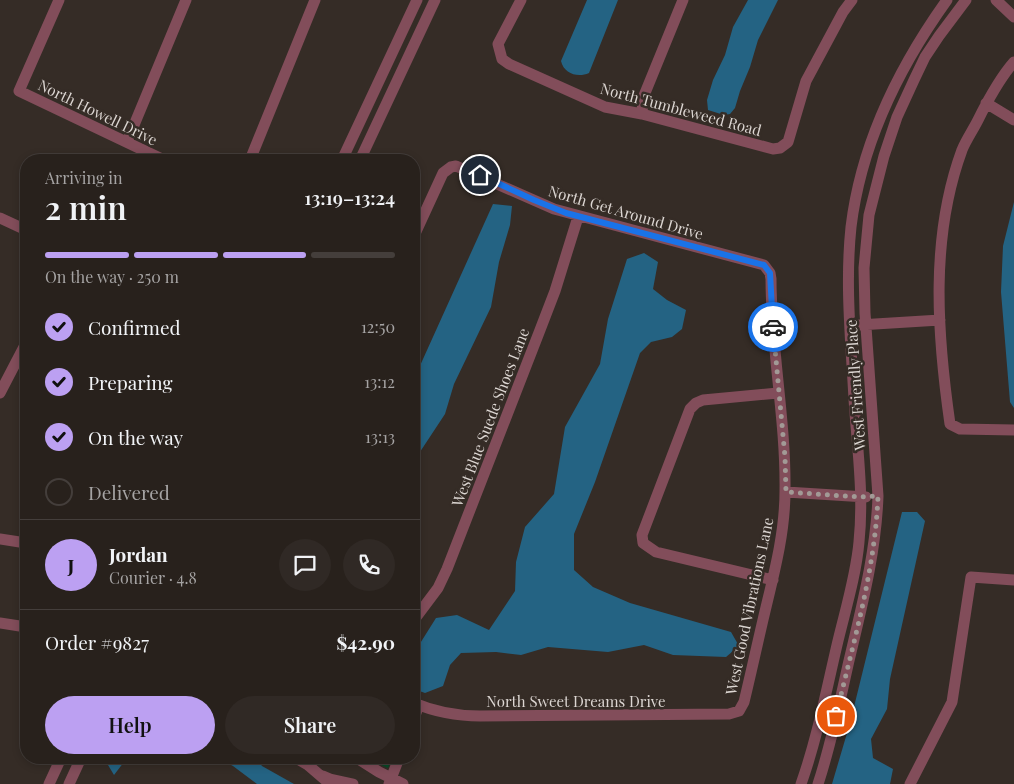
<!DOCTYPE html>
<meta charset="utf-8">
<style>
body{margin:0;font-family:"Playfair Display",serif;background:#302925;color:#f1f3f6;height:100vh;display:flex;flex-direction:column;font-size:19px;white-space:nowrap}
*{box-sizing:border-box;margin:0}
p{font-size:16px;color:#a5a3a3}
.icon{flex:none;width:28px;height:28px;fill:none;stroke:currentColor;stroke-width:2;stroke-linecap:round;stroke-linejoin:round}
.map{position:relative;flex:1;overflow:hidden}
.details{position:absolute;left:20px;top:154px;width:400px;height:610px;display:flex;flex-direction:column;background:#28211c;border-radius:20px;box-shadow:0 2px 8px #0003,0 0 0 1px #443e3b}
.details>*{flex:none}
.pin{position:absolute;display:grid;place-items:center;width:42px;height:42px;color:#fff;margin:-21px;border:2px solid #fff;border-radius:50%;box-shadow:0 1px 5px #0007}
.courier{position:absolute;display:grid;place-items:center;width:50px;height:50px;margin:-25px;border:4px solid #1a73e8;border-radius:50%;background:#fff;color:#222;box-shadow:0 1px 6px #0007}
.summary em{font-style:normal;font-weight:600}
.summary div{display:flex;flex-direction:column-reverse}
.summary{display:flex;align-items:center;justify-content:space-between;height:85px;padding:0 25px}
h1{font-size:32px;font-weight:600;line-height:38px}
.bar{display:grid;grid-template-columns:repeat(4,1fr);gap:8px 5px;align-content:center;height:60px;padding:0 25px}
.bar i{height:6px;border-radius:4px;background:#443e3b}
.bar .selected{background:#bca0f2}
.bar p{grid-column:span 4}
.line{display:flex;align-items:center;gap:12px;padding:0 25px;border-top:1px solid #443e3b}
.line div{flex:1}
.round{display:grid;place-items:center;flex:none;width:52px;height:52px;border-radius:26px;background:#302925}
ol{padding:0 25px;list-style:none}
li{display:flex;align-items:center;gap:15px;height:55px}
li p{margin-inline-start:auto}
li .icon{padding:5px;border-radius:50%;background:#bca0f2;color:#111;stroke-width:4}
li:last-child{color:#a5a3a3}
li i{width:28px;height:28px;border:2px solid #443e3b;border-radius:50%}
.primary-button{display:flex;gap:10px;margin-top:auto;padding:10px 25px}
.primary-button a{flex:1;height:58px;border-radius:30px;background:#bca0f2;color:#111;font-size:20px;font-weight:600;line-height:58px;text-align:center}
.primary-button a+a{background:#302925;color:#f1f3f6}
.map>svg:first-child{display:block}
</style>
<div class="map">
<svg width="1014" height="784" viewBox="0 0 1014 784">
<rect width="100%" height="100%" fill="#352c26"/>
<path fill="#064b28" d="M366,758H392L388,768Z"/>
<path fill="#246383" d="M587,0H618L589,73C578,78 564,74 561,61Z
M748,0H778L758,40L750,67L740,91L735,108L730,114L724,115L708,110L707,100L713,80L725,55L733,27Z
M1014,202V408L1010,402L1001,292L1003,246Z
M493,204L512,206L510,225L499,262L491,307L454,384L445,414L414,461V379Z
M644,253L658,262L653,289L667,300L686,310L682,329L672,337L651,342L640,353L595,482L574,534V570L593,587L630,603L731,632L739,646L726,657L673,655L644,645L608,652L548,647L521,655L496,652L461,653L450,665L443,686L425,693L414,689V653L436,618L457,615L489,630L515,591L516,562L525,527L554,494L565,427L600,364L608,319L627,259Z
M902,512H917L925,521L890,679L887,709L871,739L873,758L893,769L890,784H832L850,723Z
M111,758H134L124,762L114,775L108,765Z
M218,758H256L262,766L294,784H257L233,766Z"/>
<g fill="none" stroke-linecap="round" stroke-linejoin="round">
<path stroke="#824d5a" stroke-width="11" d="M59,0L19,91L164,160
M521,0L498,44L502,59L509,64L605,107L642,114L773,149L780,148L788,142L806,81L843,12L852,0
M996,0L1014,17
M1014,62C999,79 988,100 978,120C973,130 966,140 962,150C930,237 937,333 950,424L960,429L1014,430
M986,103L1014,120
M642,114L643,98L683,0
M127,142L186,0
M250,160L315,0
M342,160L417,0
M360,160L435,0
M0,218L26,230
M414,236L443,173L451,167L456,166L554,209L764,265L770,273L771,279C771,350 786,420 785,491C785,529 776,566 767,603C759,636 752,669 744,702L739,711L729,714L480,716C458,716 435,712 414,703
M859,325L940,320
M0,393L26,343
M786,492L866,497
M0,539L26,543
M773,580L656,552L643,543L642,535L690,409L696,403L703,400L778,393
M414,620L438,588L447,569L540,330L555,291L578,217
M0,623L26,627
M414,718L419,705
M296,758L308,765L330,784
M357,758L379,772L403,784
M323,776L330,779L353,784
M49,784L61,758
M69,784L81,758
M389,784L399,758
M801,784C817,739 826,692 837,645C845,611 856,576 859,542C864,494 857,446 854,399C851,342 845,284 851,227C861,144 899,67 947,0
M818,784C831,745 839,705 848,665C861,609 876,554 878,496L865,313L864,268L869,215L884,156L897,117L914,80L925,57L939,36L966,0
M910,784L952,702L971,577L1014,580"/>
</g>
<g fill="none" stroke-linecap="round" stroke-linejoin="round">
<path stroke="#a29a96" stroke-width="5" stroke-dasharray="0 9" d="M773,327L785,457L786,492L860,497L878,496C875,571 853,643 836,716"/>
<path stroke="#1a73e8" stroke-width="6" d="M480,175L534,200L566,213L764,265L770,273L773,327"/>
</g>
<g text-anchor="middle" dominant-baseline="central" stroke-width="5" stroke-linejoin="round" paint-order="stroke">
<g font-size="15" fill="#dcd6d2" stroke="#352c26">
<text transform="translate(681 109) rotate(15)">North Tumbleweed Road</text>
<text transform="translate(98 112) rotate(26)">North Howell Drive</text>
<text transform="translate(626 212) rotate(16)">North Get Around Drive</text>
<text transform="translate(855 385) rotate(-94)">West Friendly Place</text>
<text transform="translate(490 417) rotate(-69)">West Blue Suede Shoes Lane</text>
<text transform="translate(749 606) rotate(-78)">West Good Vibrations Lane</text>
<text x="576" y="701">North Sweet Dreams Drive</text>
</g>
</g>
</svg>
<div class="pin" style="left:836px;top:716px;background:#ea580c"><svg class="icon" aria-label="bag" viewBox="0 0 24 24"><path d="M5 8h14l-1 12H6zM9 8a3 3 0 0 1 6 0"/></svg></div>
<div class="pin" style="left:480px;top:175px;background:#1f2937"><svg class="icon" aria-label="home" viewBox="0 0 24 24"><path d="M3 11l9-7 9 7M6 9v11h12V9"/></svg></div>
<div class="courier" style="left:773px;top:327px"><svg class="icon" aria-label="car" viewBox="0 0 24 24"><path d="M5 17H2v-5l4-1 3-4h7l3 4 3 1v5h-3M9 17h6M6 11h13"/><circle cx="7" cy="17" r="2"/><circle cx="17" cy="17" r="2"/></svg></div>
<section class="details">
<div class="summary"><div><h1>2 min</h1><p>Arriving in</p></div><em>13:19–13:24</em></div>
<div class="bar"><i class="selected"></i><i class="selected"></i><i class="selected"></i><i></i><p>On the way · 250 m</p></div>
<ol>
<li><svg class="icon" aria-label="check" viewBox="0 0 24 24"><path d="M5 12l5 5 9-10"/></svg>Confirmed<p>12:50</p></li>
<li><svg class="icon" aria-label="check" viewBox="0 0 24 24"><path d="M5 12l5 5 9-10"/></svg>Preparing<p>13:12</p></li>
<li><svg class="icon" aria-label="check" viewBox="0 0 24 24"><path d="M5 12l5 5 9-10"/></svg>On the way<p>13:13</p></li>
<li><i></i>Delivered</li>
</ol>
<div class="line" style="height:90px"><b class="round" style="background:#bca0f2;color:#111">J</b><div><b>Jordan</b><p>Courier · 4.8</p></div><a class="round"><svg class="icon" aria-label="chat" viewBox="0 0 24 24"><path d="M4 5h16v11H9l-5 4z"/></svg></a><a class="round"><svg class="icon" aria-label="phone" viewBox="0 0 24 24"><path d="M5 4h4l2 5-3 2q2 4 5 5l2-3 5 2v4C11 20 4 13 5 4z"/></svg></a></div>
<div class="line" style="height:65px"><div>Order #9827</div><b>$42.90</b></div>
<div class="primary-button"><a>Help</a><a>Share</a></div>
</section>
</div>
